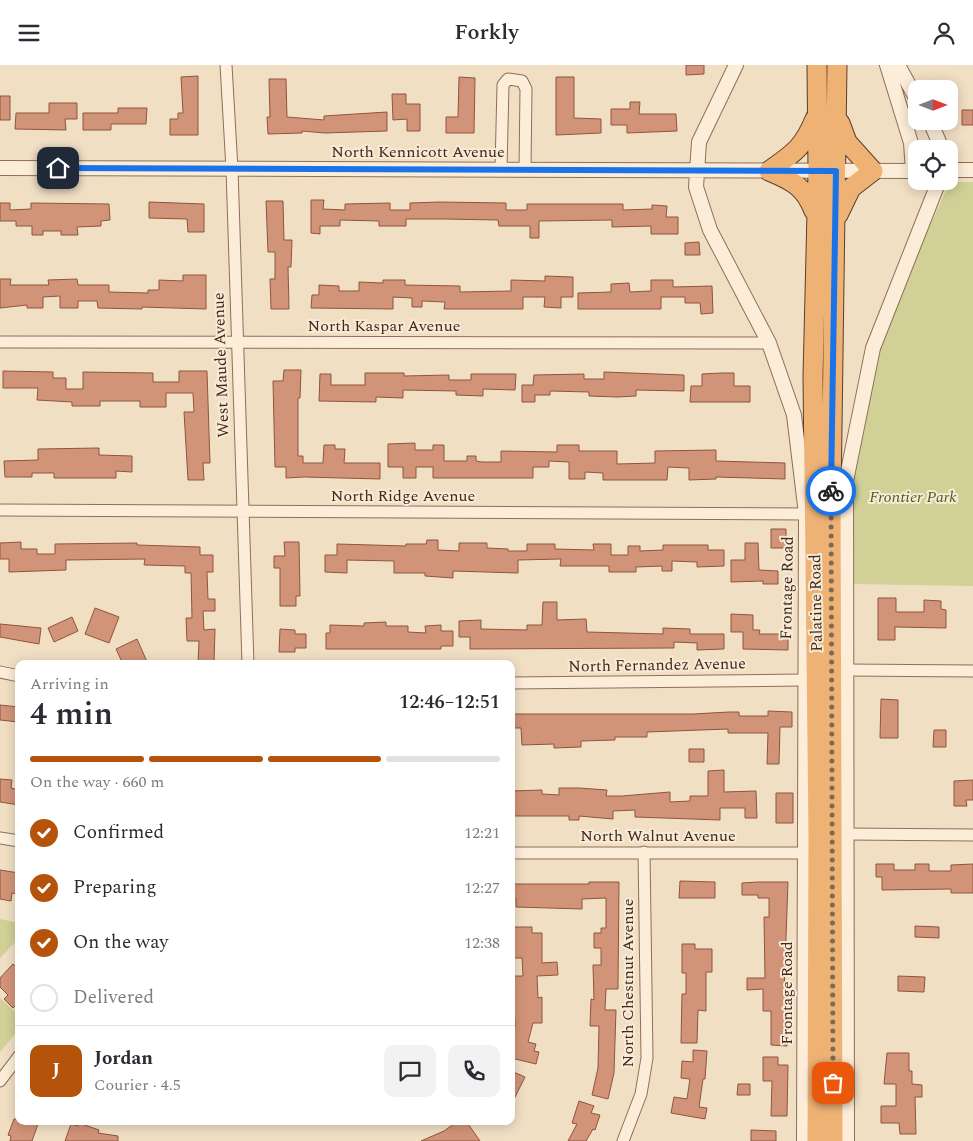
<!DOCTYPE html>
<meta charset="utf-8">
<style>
body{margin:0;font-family:Spectral,serif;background:#f2f2f3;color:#2b2b33;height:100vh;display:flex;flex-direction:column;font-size:19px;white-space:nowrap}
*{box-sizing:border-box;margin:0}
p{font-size:16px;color:#7c7c81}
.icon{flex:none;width:28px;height:28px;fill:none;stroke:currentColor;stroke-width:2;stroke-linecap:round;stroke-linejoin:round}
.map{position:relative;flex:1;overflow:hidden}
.details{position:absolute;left:15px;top:595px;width:500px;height:465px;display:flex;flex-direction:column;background:#fff;border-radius:10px;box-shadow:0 2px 12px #0003}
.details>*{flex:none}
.needle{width:32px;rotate:90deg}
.buttons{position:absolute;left:908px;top:15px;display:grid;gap:10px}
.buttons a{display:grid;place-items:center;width:50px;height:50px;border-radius:10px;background:#fff;box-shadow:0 2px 12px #0003;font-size:25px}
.pin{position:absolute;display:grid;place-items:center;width:42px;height:42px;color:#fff;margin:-21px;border-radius:10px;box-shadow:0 2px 8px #0006}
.courier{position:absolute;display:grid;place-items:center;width:50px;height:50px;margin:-25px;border:4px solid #1a73e8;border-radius:50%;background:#fff;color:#222;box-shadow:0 1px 6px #0007}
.overview em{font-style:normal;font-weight:600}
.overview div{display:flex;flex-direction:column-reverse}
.overview{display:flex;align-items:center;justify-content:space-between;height:85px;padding:0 15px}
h1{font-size:32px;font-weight:600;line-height:38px}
.bar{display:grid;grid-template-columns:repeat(4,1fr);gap:8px 5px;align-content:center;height:60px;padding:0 15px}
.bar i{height:6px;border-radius:4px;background:#e1e1e2}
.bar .current{background:#b45309}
.bar p{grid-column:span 4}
.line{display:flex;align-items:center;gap:12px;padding:0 15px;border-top:1px solid #e1e1e2}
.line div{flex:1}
.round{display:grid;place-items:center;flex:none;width:52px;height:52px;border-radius:10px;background:#f2f2f3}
ol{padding:0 15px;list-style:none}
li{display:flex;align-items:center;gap:15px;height:55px}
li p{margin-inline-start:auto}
li .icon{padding:5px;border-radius:50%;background:#b45309;color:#fff;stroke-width:4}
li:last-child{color:#7c7c81}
li i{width:28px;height:28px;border:2px solid #e1e1e2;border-radius:50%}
header{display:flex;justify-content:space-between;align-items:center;height:65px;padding:0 15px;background:#fff;font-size:22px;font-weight:600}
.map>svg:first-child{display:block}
</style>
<header><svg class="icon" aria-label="menu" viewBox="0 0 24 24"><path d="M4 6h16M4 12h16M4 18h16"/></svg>Forkly<svg class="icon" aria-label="person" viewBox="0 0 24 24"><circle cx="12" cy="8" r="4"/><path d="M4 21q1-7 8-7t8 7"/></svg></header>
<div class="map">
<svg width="973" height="1076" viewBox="0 0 973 1076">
<rect width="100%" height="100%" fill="#f1dfc4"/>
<path fill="#d0d097" d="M950,117H973V521L853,519L852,418L877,288L911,201Z
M0,854L19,858V873L0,893Z
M0,933L19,950V964L0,987Z"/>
<path fill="#d29478" stroke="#8e553d" d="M686,0H704V9L686,10Z
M198,11V70H170V54H178V48H183L181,12Z
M459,12L475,13L474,68H446V52H458Z
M556,12H574V53L601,54V68L556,70Z
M269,14H286L287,52L324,55V51L387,47V66L325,68L302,66V68L268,69L267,52H270Z
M392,29H406V39H420V66H407V54L393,55Z
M0,31H10V55H0Z
M630,37H640L639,49H676L677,66L627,68V60H611V44H630Z
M49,38H77V54H65L66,65L15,64L16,48H49Z
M118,43H147L146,59H111V65H83V48H118Z
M962,45H973V60H962Z
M311,135H324L323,144L345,145V139L390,138V145H410V138L440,137L506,138V145H527V139H623V145L652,144V140L667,141L666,152H678V169H651V161L612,162V155L539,156V173H530V161H499L498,155L445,154H406V161H379V156L340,155V161H320V169L311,168Z
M266,136H283L284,175H292L291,202H288L289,244H271L270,214H275V187H268Z
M149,137L204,139V167H188L187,154L149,153Z
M0,138H10V145L31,144V138L109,139L110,155L101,156V161L77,162L78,170H61V166H43V170H32V161H16V156H0Z
M699,177L700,190H685V178Z
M183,210H206V244L142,242V244L98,243L97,236H78V243H60V231L43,232V243H27V240L0,243V214H11L10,220H49L48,215L77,214L78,220H109V227L148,228V225H159V215L183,216Z
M545,211L573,212V232H561V243L544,242L545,232H523V244H444L445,237L422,236V242H412V233L393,232V244L311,243L312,230H319V220L339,221V226H359V217L383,218V215H405V220L460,221V227L511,226V215L545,216Z
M651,215H673V222L712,221L713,248L701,249L700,238H685V232H661V244H578V228L611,227V219L629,218L630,227L651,226Z
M284,305H301L300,333H298V391H303V398H323L324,380H335V384H345L344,398H380V414L304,412L286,413V402H275L273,316H283Z
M3,306L53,307V313H66V324H83V307L153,308V317H179V306H207L210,398H203L204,415H188L184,347H194L193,328H166V342H140V336H100V341H72V337L37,335L38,323H3Z
M604,307L684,310V326L636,325V331L618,332L589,331V327L550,326V330H535V337H522V320H533L534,310L584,309V314H604Z
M365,308H404V311L449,310V315H471V309H516L515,325L483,324V331L456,330V326L403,325V333L376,332V337L319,336L320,309H331V320H365Z
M721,308H734V321H750V337H690L691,321H702V309Z
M415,378V385H433V380H444V396H467V391H476V396L482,397H501V386L557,387V380H579V386H617V399L655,398V386L716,385V396L785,398V414L716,412V414L689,415V403L668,402L667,415H603V408L585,407V414H569V397L549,396V402H533V413H433V402H416V413H403V402H388V379Z
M99,383V390L132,391V407L116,406V413H54V408H32V412H5L4,396L38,395V384Z
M771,464H786V483H771Z
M427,475H438V485L459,486V478H487V483L508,484V486H527V479H555V484L594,485L593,479H611V490H628V481H640V486L663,485V480H708V485H724V501L697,502V497L672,496V506H662V501L636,502V507H609V501H560L561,494L518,495V508L453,506V513L425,511V508H394V496L347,495V508L325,507V490H337V479L406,481V479H426Z
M21,477V484H37V489H55V479L137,478V480L200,482V490H213V507H207L208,534H215V546H203L204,565L215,564L214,599H198L199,576H187L186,553H192L191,508H185V501L144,500L145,494L66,495V505L9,507V494H0V478Z
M284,477H299L300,531H296V541H280V503H274V491H285Z
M745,478H758L759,505L778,506V519H763V516L731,517V495H745Z
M878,533H896V547H924V535L941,536V544L946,545V563L895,562V575H878Z
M543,537H557V555L586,554L587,567L663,569V563L690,564V569H724V584L697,585V578L674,577V583L470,584V572H459V556L481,555V564L527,565V560H542Z
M95,543L119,552L109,578L85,569Z
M731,549L753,550V565H760L759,569H788V585L743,584V567H731Z
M72,552L78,566L54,577L48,563Z
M386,557V561H408V567L426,568L425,561L441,560V566H453V581H441V584H326V568H330V560L364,561V558Z
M0,559L41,563L39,579L0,572Z
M280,564L295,565V569H306V583H295V587H279Z
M137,574L148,599H123L116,584Z
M881,634L898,635V673H880Z
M0,640L19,642V657L0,655Z
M768,646L792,647V662H780L779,699H767L768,668H728V664L647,667V672H615V675L581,676V682L554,683V679L522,680L521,663H511V649H693L729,647H739V651H768Z
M934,665H946V682H933Z
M689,684H704V697H689Z
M724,705V727L756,726L757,753H745V743H720V755L635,752V745L613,746V754L579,751V755H569V751H511V726L542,725V729L559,730V723H579L607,725L606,731H622L670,727V737L690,736V731H708V706Z
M0,714L12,715L11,723L19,725V740L0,737Z
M973,715V735H966L967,741H954V716Z
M776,728H793V758H776Z
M876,799H894V805H915V799H929V806H951V800L973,799V828H951V824L882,825V812H876Z
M0,805L19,808L17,829L12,828L11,836L0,834Z
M680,816L715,817V833H679Z
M589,817H619L618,924H606L605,945H616L614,1008L608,1034L592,1030L598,1003L599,961H590L591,934L594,935L593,900H601V883H594V868H601V863H606V833L582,834V844L516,842V834H511V819H589Z
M758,817H788L784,930H788L787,981L771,980V946H763V924L747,925V913H765L764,852H769V833H758V830H742V818Z
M915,861L939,862V873L915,872Z
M514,862H532V868H542V898L557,897L558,910L537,911L538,933L542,932V958H533L528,977L536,979L534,986L539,987L536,999L511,993V975L515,961L513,911H523L522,893H514Z
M682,879H695V884H712V907H706V946L698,945L697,978H681L682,929H686V908H682Z
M13,899L19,904V937L13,943L4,934L8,930L0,922V913Z
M898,911L925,912L924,927L898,926Z
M693,985L707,986L705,1014H703L699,1042L707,1043L705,1054L671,1048L674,1032L687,1034L690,1014L681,1013L682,996L693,997Z
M887,988H909V1006H912V1019L922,1020V1032H915L916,1069H900L899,1058H881V1041H896V1019H884Z
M763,992H778V1000H788L787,1051H771L772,1016H763Z
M511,1006L525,1012L511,1040Z
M738,1019H750V1030H737Z
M579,1036L594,1041L591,1048L600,1050L595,1065L593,1064L586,1076H568L577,1059L572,1058Z
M14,1054L39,1056L32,1076H10L11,1071L8,1070Z
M458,1056H466L480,1076H421L444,1066Z
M79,1058L99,1065L98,1068L118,1071V1076H65L71,1059L78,1061Z
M751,1065L776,1066V1076H751Z"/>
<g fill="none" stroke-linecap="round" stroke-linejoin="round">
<g stroke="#8e6f59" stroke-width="13">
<path id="minor" d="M226,0L232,104L248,599
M501,104L503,20L508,14L522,16L526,24L525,104
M0,277L769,278
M0,445L806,449
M847,605L973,606
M0,607L19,611
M511,618L804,615
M846,769L973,770
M0,773L19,776
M511,788H804
M0,1016L19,991
M623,1076L641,1029L647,993L644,787"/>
</g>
<g stroke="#8e6f59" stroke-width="16">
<path id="tertiary" d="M736,0L699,77L696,122L710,165L769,278L794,350L806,449L804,1076
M887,0L911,78L913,106
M898,0L916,33
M930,56L942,84
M0,103L916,106
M949,105H973
M847,1076L846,416L873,283L939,116"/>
</g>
<g stroke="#5b3e2d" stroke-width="21">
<path id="trunk" d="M817,0L818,106L813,312L818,770L817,1076
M769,106C794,88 803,83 815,54
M769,106C793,116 805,122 814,146
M838,150L851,123L873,106L847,77L840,58
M833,1076L831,435L837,0"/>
</g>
<use href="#minor" stroke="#fbedd8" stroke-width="11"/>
<use href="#tertiary" stroke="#fbedd8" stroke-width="14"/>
<use href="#trunk" stroke="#eeb275" stroke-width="19"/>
</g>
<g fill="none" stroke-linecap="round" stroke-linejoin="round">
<path stroke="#7c6958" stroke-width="5" stroke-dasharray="0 9" d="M831,426L833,1018"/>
<path stroke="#1a73e8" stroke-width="6" d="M58,103L836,106L831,426"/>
</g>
<g text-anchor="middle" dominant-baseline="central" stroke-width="4" stroke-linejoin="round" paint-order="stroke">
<g font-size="16" fill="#3d2a1e" stroke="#f8ead5">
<text x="418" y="87">North Kennicott Avenue</text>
<text x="384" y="261">North Kaspar Avenue</text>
<text transform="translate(221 300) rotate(-92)">West Maude Avenue</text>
<text x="403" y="431">North Ridge Avenue</text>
<text transform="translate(787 523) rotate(-89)">Frontage Road</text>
<text transform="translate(816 538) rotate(-91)">Palatine Road</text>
<text transform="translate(657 600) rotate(-1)">North Fernandez Avenue</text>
<text x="658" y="771">North Walnut Avenue</text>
<text transform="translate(628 918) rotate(-90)">North Chestnut Avenue</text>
<text transform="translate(787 928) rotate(-90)">Frontage Road</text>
</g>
<g font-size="16" font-style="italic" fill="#525a23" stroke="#f8ead5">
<text x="913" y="432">Frontier Park</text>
</g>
</g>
</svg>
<div class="buttons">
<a><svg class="needle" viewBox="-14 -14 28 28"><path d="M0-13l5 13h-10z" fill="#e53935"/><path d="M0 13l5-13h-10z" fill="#7c7c81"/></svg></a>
<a><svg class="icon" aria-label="locate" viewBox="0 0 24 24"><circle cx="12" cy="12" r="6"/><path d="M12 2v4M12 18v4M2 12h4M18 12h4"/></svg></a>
</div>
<div class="pin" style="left:833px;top:1018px;background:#ea580c"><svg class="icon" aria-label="bag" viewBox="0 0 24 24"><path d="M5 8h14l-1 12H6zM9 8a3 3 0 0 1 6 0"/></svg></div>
<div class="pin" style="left:58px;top:103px;background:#1f2937"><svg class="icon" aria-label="home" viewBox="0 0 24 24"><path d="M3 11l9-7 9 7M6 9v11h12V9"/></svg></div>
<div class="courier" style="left:831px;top:426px"><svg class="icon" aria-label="bike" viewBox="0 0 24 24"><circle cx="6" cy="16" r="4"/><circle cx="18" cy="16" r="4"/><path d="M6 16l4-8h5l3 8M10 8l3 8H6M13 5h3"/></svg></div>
<section class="details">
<div class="overview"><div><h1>4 min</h1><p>Arriving in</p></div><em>12:46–12:51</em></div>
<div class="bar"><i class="current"></i><i class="current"></i><i class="current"></i><i></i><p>On the way · 660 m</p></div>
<ol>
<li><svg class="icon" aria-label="check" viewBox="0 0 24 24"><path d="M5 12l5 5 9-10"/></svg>Confirmed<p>12:21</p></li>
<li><svg class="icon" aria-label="check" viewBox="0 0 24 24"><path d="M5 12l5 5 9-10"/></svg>Preparing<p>12:27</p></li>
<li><svg class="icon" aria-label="check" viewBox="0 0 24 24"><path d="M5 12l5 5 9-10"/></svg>On the way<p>12:38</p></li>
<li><i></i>Delivered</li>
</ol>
<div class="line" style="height:90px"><b class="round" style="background:#b45309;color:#fff">J</b><div><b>Jordan</b><p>Courier · 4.5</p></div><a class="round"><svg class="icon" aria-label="chat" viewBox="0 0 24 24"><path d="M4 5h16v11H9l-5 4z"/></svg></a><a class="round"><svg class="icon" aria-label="phone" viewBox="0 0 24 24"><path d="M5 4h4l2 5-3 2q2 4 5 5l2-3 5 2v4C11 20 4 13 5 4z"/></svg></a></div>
</section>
</div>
